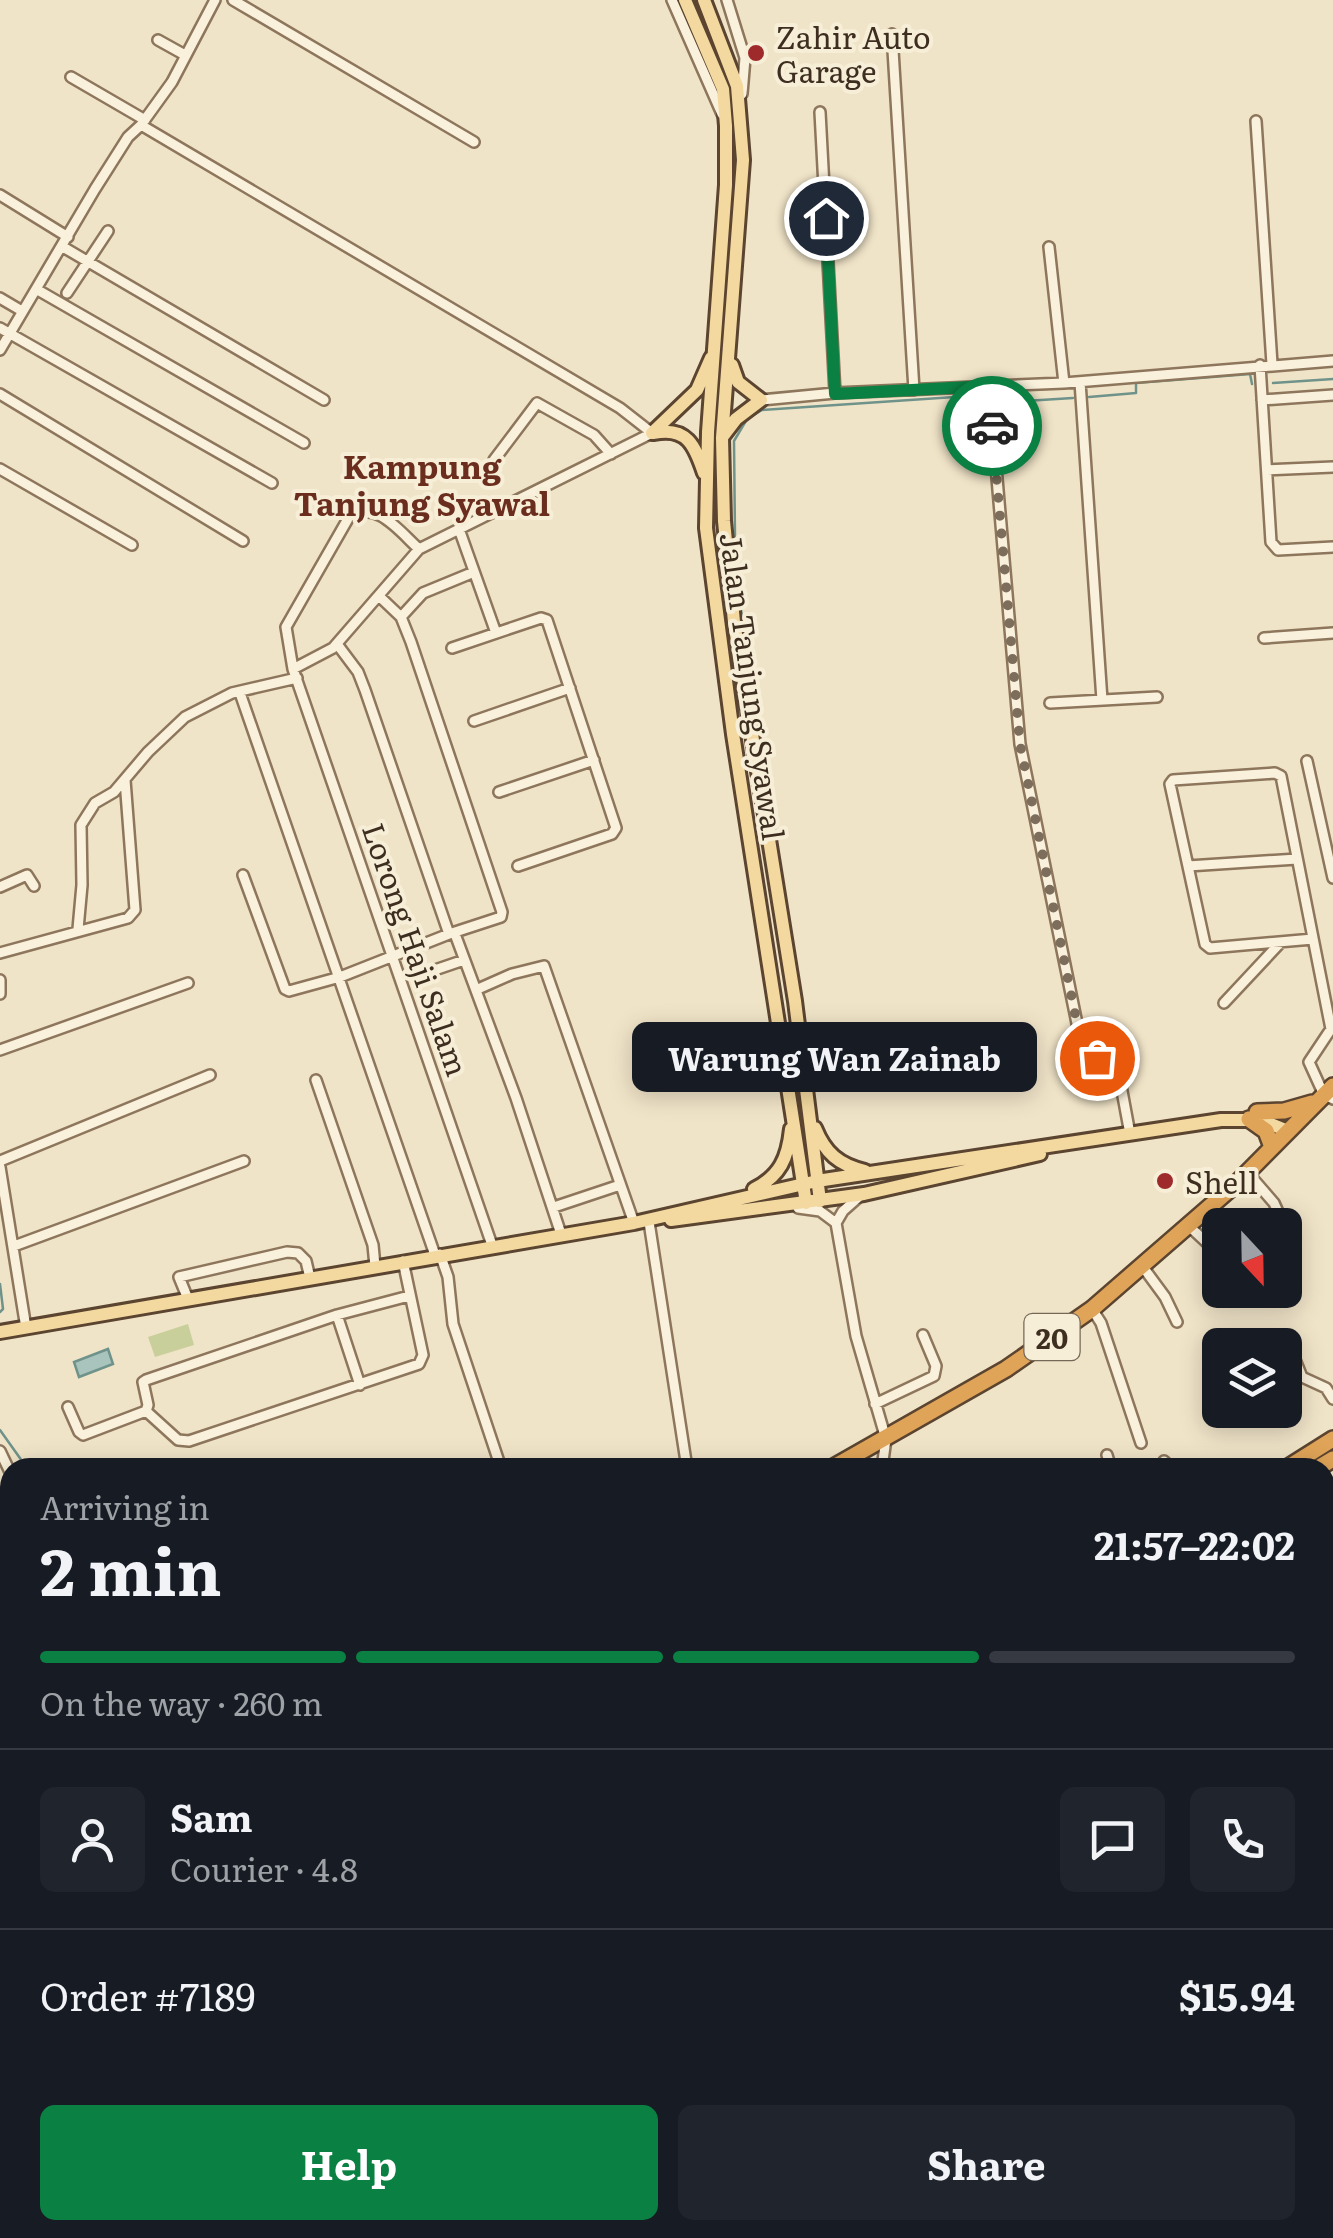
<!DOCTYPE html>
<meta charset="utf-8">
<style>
body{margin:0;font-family:Literata,serif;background:#20242c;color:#f1f3f6;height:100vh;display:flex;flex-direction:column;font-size:38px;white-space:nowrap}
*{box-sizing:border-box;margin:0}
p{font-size:32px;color:#9ea1a6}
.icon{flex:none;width:55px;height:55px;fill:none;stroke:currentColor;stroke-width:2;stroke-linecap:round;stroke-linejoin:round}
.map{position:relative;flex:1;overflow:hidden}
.side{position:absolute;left:0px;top:1458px;width:1335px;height:782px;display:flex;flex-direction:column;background:#171b24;border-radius:30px 30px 0 0;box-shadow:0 5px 25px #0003}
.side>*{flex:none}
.needle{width:65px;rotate:158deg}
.buttons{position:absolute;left:1202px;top:1208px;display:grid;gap:20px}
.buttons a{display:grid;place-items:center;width:100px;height:100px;border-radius:15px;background:#171b24;box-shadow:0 5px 25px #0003;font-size:50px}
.pin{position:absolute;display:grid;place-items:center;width:85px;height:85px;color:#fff;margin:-42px;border:5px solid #fff;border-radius:50%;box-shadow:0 2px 10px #0007}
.courier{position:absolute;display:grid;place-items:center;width:100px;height:100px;margin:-50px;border:8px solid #0b8043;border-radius:50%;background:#fff;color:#222;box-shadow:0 2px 12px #0007}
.bubble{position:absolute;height:70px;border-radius:15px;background:#171b24;box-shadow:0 5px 25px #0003;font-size:32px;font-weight:700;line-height:70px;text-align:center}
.head em{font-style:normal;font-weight:700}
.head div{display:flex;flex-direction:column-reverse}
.head{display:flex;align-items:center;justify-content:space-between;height:170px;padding:0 40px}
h1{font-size:65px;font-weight:700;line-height:75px}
.bar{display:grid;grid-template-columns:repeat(4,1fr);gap:15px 10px;align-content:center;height:120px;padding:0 40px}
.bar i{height:12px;border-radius:8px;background:#363941}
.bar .current{background:#0b8043}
.bar p{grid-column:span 4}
.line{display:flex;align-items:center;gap:25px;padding:0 40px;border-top:2px solid #363941}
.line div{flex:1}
.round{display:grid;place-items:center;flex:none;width:105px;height:105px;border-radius:15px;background:#20242c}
.cta{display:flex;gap:20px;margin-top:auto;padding:20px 40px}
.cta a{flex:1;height:115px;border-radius:15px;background:#0b8043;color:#fff;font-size:40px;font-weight:700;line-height:115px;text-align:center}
.cta a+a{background:#20242c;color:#f1f3f6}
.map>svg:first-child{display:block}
</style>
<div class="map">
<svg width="1333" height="2238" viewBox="0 0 1333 2238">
<rect width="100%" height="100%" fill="#f0e4c8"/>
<path fill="#c9cf9b" d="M188,1324L194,1345L155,1357L148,1337Z"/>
<path fill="#a9c4bc" stroke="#6f938a" stroke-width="2.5" d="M108,1349L113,1364L79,1377L74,1362Z"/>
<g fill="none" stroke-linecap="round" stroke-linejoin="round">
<path stroke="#6f938a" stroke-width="2.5" d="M1273,383L1333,379
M995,394L1019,392L1025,401L1073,398
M1089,397L1136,393V383L1250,374L1252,384
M735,536L734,441L747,419L762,410L984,395
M736,574L742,617
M0,1284L3,1309L0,1312
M0,1430L27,1468
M147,2238L158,2230"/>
<g stroke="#8d765c" stroke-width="14">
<path id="street" d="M233,0L474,142
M672,0L722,114
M727,0L745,58L742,94
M892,34L914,390
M158,40L185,55
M71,77L145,120
M820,112L835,393
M1256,121L1272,364
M141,125L620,408L652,433L419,549L333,648L293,669
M0,195L68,237
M63,247L324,400
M1049,247L1064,383
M36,289L304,443
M67,293L108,231
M0,298L22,311
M0,328L272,483
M0,350L95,189L128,137L141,125L172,82L215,0
M1260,365L1271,542L1278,550L1333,547
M1080,382L1102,700
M989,386L1020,744L1081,1043L1097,1058L1117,1064L1130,1134
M0,394L243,541
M761,400L835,393L1064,383L1333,361
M1262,400L1333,395
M494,460L537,403L594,435L611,454
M0,469L132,545
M1267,470L1333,467
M459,529L496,633
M419,549C399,531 376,499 349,517L286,627L293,669L492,1245
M401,617L423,593L474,572
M1264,638L1333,633
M337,644L358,672L365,690L449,934
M452,648L541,618L547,620L616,828L612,834L518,866
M240,693L435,1255
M1050,703L1157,697
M474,721L570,688
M1307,761L1333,878
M499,792L594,760
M1188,866L1297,859
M243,875L285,989L289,991L340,977L449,934L501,917L502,912L411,642L401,617L380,597
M0,887L27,875L34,886
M78,929L82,885L81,825L95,803L114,792L148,752L185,717L232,693L297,678
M455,934L516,1098L561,1234
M1313,939L1210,948L1205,944L1170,784L1173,780L1275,773L1281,776L1331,1029L1309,1062L1324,1095L1333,1099
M0,953L128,918L135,910L125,780
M426,973L464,960
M0,980V994
M478,989L512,974L544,966L634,1223
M1224,1003L1281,942
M0,1050L188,983
M316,1080L373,1245L375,1266
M0,1161L210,1075
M0,1167L26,1328
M1248,1173L1274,1203L1284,1225
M554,1207L620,1185
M798,1208L820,1211L836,1223
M649,1222L687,1468
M836,1223L856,1336L886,1439L882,1468
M836,1223L843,1211L860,1196
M1190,1227L1220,1255
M1285,1227L1290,1244
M14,1246L244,1161
M440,1254L448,1277L453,1324L501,1468
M1143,1267L1165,1297L1177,1322
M188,1299L179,1277L287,1252L298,1253L306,1261L310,1278
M1092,1309L1101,1323L1141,1443
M337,1315L360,1385
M1292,1352L1302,1377L1326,1388L1333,1399
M875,1404L934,1376L936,1366L923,1335
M68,1407L79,1432L83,1435L146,1411L148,1405L143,1382L146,1380L337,1315L409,1296
M146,1411L178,1440L189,1441L419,1364L423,1355L403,1261
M0,1451L10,1472
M1107,1455L1111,1468
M1164,1461L1171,1468
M0,1500L10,1483
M1325,1531L1333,1526
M0,1631L10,1632
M1325,1631L1333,1626
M1325,1725L1333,1722
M0,1728L10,1729
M1325,1783L1333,1802
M0,1812H10
M1325,1846L1333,1841
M0,1881L10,1882
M1325,1910L1333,1908
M1325,1923L1333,1920
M0,2001L5,1974
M0,2109L10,2113
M293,2230L294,2238
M754,2230L757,2238
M762,2230L764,2238
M911,2230L913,2238
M998,2230L1000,2238
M1225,2230L1227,2238
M1271,2230L1273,2238
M164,2238H165
M301,2238L306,2230"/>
</g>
<g stroke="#5b4430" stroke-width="18">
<path id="primary" d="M685,0L723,89L726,126V185L708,432L706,528L733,734L806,1203
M704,0L737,86L743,160L722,438L724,521L734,622L795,1001L820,1201
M652,433L697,390L711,358
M654,433C687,426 695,446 704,473
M723,436L736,419L761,400L738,382L732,365
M815,1128C825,1153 839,1165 865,1171
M754,1189C780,1176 788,1158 791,1129
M671,1220L864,1194L1040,1154
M0,1332L634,1223L817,1181L1221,1120H1261L1288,1131"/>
</g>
<g stroke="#5b4430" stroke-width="20">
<path id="highway" d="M1257,1112L1284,1111L1312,1103
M1249,1119L1266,1131L1272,1147
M832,1468L1006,1369L1092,1309L1237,1183L1333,1086
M1287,1468L1333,1439
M1318,1468L1333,1459
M0,1831H10
M0,1853L10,1854
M119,2238L130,2230"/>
</g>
<use href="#street" stroke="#faf1dc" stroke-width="9"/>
<use href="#primary" stroke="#f3d9a0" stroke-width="12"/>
<use href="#highway" stroke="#e0a458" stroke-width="15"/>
</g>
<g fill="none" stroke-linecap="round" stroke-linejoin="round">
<path stroke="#7c6e5b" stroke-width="10" stroke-dasharray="0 18" d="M992,426L1020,744L1081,1043L1097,1058"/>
<path stroke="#0b8043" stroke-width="12" d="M826,218L835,394L989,386L992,426"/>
</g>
<g fill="#9e2a2b" stroke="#f7eed8" stroke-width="4">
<circle cx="756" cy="53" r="10"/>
<circle cx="1165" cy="1181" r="10"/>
</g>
<g text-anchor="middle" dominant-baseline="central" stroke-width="8" stroke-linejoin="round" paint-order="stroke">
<rect fill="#f7eed8" stroke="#756857" stroke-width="2.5" x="1024.5" y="1314" width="55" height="46" rx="8"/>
<g font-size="28" font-weight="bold" fill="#3d2e20">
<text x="1052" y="1337">20</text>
</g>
<g font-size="30" fill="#3d2e20" stroke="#f7eed8" text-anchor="start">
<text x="776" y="36">Zahir Auto<tspan x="776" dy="34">Garage</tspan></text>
<text x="1185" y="1181">Shell</text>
</g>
<g font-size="30" fill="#3d2e20" stroke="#f7eed8">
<text transform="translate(754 686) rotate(82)">Jalan Tanjung Syawal</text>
<text transform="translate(417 949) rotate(71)">Lorong Haji Salam</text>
</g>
<g font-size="32" font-weight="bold" fill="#6b2e1e" stroke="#f7eed8">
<text x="422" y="465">Kampung<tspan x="422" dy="37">Tanjung Syawal</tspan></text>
</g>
</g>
</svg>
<div class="buttons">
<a><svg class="needle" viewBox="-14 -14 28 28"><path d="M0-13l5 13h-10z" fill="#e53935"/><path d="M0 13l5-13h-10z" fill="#9ea1a6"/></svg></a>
<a><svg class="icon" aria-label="layers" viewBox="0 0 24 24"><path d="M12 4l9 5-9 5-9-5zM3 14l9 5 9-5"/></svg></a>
</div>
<div class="pin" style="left:1097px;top:1058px;background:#ea580c"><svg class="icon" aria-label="bag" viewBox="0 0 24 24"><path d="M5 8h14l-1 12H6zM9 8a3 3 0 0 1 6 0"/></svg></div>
<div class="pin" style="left:826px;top:218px;background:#1f2937"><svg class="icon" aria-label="home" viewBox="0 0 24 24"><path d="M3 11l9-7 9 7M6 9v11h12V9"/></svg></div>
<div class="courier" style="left:992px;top:426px"><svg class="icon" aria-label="car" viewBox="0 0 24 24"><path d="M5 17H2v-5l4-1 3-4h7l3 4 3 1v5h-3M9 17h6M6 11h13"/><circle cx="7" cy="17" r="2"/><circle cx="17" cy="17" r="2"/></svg></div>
<div class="bubble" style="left:632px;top:1022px;width:405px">Warung Wan Zainab</div>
<section class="side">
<div class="head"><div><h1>2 min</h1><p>Arriving in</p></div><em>21:57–22:02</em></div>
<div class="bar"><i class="current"></i><i class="current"></i><i class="current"></i><i></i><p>On the way · 260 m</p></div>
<div class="line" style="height:180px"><a class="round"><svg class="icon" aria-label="person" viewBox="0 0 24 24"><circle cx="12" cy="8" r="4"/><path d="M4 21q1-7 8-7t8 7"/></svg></a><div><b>Sam</b><p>Courier · 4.8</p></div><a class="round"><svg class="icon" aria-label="chat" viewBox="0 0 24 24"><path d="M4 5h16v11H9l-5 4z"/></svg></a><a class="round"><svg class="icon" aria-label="phone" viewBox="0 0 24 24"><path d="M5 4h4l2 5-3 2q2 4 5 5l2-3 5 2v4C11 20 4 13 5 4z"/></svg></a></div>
<div class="line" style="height:130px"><div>Order #7189</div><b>$15.94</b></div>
<div class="cta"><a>Help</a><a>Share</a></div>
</section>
</div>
